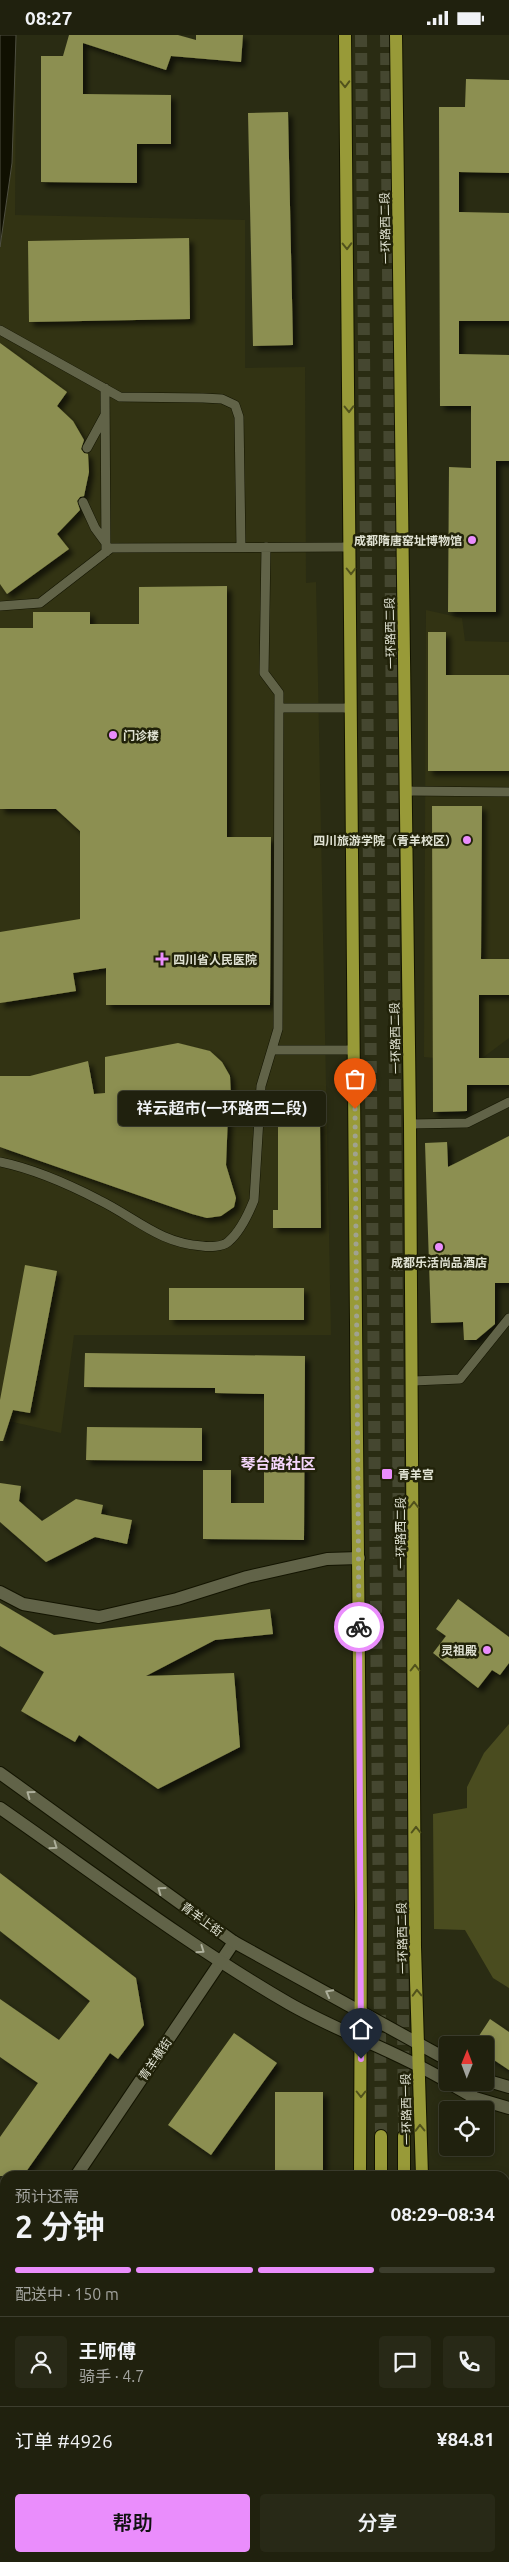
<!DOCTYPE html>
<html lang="zh">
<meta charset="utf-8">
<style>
body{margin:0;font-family:Ubuntu,"Noto Sans SC",sans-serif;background:#282917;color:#f1f3f6;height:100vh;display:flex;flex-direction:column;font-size:19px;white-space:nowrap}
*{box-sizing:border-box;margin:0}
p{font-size:16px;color:#a2a39e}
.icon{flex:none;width:28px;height:28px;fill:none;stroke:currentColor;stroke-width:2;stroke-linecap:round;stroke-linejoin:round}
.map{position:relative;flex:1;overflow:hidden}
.panel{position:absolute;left:0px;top:2136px;width:510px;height:391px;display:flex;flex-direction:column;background:#20210e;border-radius:15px 15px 0 0;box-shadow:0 2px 8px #0003,0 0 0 1px #3d3e2e}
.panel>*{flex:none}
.needle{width:32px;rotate:1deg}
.tools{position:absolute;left:439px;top:2001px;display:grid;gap:10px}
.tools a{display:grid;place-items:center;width:55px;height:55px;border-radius:5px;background:#20210e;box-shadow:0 2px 8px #0003,0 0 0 1px #3d3e2e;font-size:25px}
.pin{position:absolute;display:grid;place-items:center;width:42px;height:42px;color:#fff;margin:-51px -21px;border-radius:50% 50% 50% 0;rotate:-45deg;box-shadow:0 0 5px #0007}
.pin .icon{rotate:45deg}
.courier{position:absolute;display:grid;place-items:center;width:50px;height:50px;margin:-25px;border:4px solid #ea8dfc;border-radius:50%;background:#fff;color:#222;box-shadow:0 1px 6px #0007}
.bubble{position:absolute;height:35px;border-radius:5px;background:#20210e;box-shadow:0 2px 8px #0003,0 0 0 1px #3d3e2e;font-size:16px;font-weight:600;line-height:35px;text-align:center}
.overview em{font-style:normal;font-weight:600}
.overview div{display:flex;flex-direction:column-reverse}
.overview{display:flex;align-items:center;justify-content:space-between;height:85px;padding:0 15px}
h1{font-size:32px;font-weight:600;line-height:38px}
.bar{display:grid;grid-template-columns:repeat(4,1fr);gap:8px 5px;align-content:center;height:60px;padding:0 15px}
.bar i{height:6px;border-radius:4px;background:#3d3e2e}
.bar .active{background:#ea8dfc}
.bar p{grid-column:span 4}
.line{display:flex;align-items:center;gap:12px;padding:0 15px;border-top:1px solid #3d3e2e}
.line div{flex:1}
.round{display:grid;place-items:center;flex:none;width:52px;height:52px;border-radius:5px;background:#282917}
.button{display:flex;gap:10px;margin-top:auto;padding:10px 15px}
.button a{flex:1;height:58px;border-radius:5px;background:#ea8dfc;color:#111;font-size:20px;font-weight:600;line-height:58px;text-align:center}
.button a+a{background:#282917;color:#f1f3f6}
.status{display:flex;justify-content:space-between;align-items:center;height:35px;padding:0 25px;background:#20210e;direction:ltr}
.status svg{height:14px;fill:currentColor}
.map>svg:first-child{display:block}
</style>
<div class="status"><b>08:27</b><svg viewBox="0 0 49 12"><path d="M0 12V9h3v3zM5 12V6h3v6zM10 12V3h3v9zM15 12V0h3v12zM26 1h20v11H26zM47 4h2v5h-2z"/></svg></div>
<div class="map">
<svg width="509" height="2527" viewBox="0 0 509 2527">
<defs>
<filter id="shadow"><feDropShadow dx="4.5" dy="4.5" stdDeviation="2.5" flood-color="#0009"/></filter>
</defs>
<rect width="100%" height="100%" fill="#2a2c13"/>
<path fill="#323313" d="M0,27L16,31L15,180L245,185V333L305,332L306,548L316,547L331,1300H74L61,1398L0,1384Z
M426,575L462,583L465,606L509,607V1003L477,1027L424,1022Z"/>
<path fill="#4a4c1f" d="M509,1689V1953L493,1943L465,1895L434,1894L433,1779L467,1773V1752L484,1718Z"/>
<path fill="#101001" stroke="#4e4f40" d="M0,0H16L12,128L0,212Z
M0,2482L5,2484V2522H505V2505L509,2503V2527H0Z"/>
<path fill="#2a2c13" d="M330,2522L452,2523V2527H330Z"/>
<path fill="#8c8f51" filter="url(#shadow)" d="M69,0H178L196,5V0H243L241,27L171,21L166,35L83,8V59L171,60V109H137V148L41,147V21H63Z
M466,44L509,45V138L459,137V177L509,178V286H459V319L509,320V426H496V577H448L449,432L471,433V371H440L439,72H465Z
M288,77L293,310L253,311L248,78Z
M189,203L190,284L29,287L28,206Z
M0,308L67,357L57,371L73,386L84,405L81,414L84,418L88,419L89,437L84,461L80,462L77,466L80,475L57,499L69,514L7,559L0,549Z
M227,551V802H271L270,970H106V933L73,938L76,956L0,968V897L80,884V796L56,774H0V593H33V577H90V589H139V552Z
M428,597H446V640H509V736H428Z
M432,771H482L481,924H509V960H479V1023H509V1050H467V1076L433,1077Z
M178,1008L210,1016L222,1027L230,1041L231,1061L228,1080L226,1130L236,1163L234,1172L221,1181L207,1183L192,1179L0,1112V1041H30L88,1026L94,1059L105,1058V1022Z
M278,1085H320L321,1193H273V1175H278Z
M509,1101V1248H495V1289L476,1305H464L463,1287L431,1288L425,1108L447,1107L448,1132Z
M25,1230L57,1236L30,1378L13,1375L3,1406H0V1365Z
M169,1253H304V1285H169Z
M85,1318L305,1321L304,1505L203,1504V1435H231V1468H264V1359L215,1358V1353L84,1352Z
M87,1392L202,1393V1426L86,1425Z
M0,1448L21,1451L19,1466L42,1486L76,1464L103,1470L101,1479L132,1485L127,1509L95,1502L46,1527L0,1487Z
M458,1564L509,1602V1628L500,1640L492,1635L478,1653L433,1618L446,1601L436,1594Z
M0,1568L54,1600L270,1574L273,1599L215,1605L146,1641L234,1638L240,1712L158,1754L79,1700L75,1707L21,1676L44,1637L0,1611Z
M0,1838L136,1943L144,1990L118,2024L110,2018L23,2141H0V2102L38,2048L0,2022V1964L59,2005L90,1966L0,1896Z
M490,1984L509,1997V2035L485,2019V2010H473Z
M234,1998L277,2028L211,2120L168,2090Z
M275,2057H323V2141H275Z"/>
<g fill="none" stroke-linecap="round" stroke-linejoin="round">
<path stroke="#454730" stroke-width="12" stroke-dasharray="12 6" stroke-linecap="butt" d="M361,0L381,2101
M386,0L404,2101"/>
<g stroke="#131400" stroke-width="10">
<path id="service" d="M0,295L120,362L203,363L222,364L235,370L239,382L241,512
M105,353L106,517
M87,413L105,380
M83,467L95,493L106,508
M0,571L40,568L111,513L350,512
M279,673H351
M406,756L509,757
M272,1015H354
M410,1089L467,1088L509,1067
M0,1127C34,1134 68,1149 99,1165C136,1183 159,1208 202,1211C209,1212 222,1212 228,1207C240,1197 248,1180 254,1165L261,1051L278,994L279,658L264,638L266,512
M413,1346L460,1344L509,1283"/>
</g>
<g stroke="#131400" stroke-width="14">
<path id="minor" d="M0,1557L23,1569L99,1582L177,1564L247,1542L327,1524L359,1523
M505,2475L509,2474"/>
</g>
<g stroke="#131400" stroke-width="14">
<path id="tertiary" d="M76,2141L234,1907
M0,2253L5,2246
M0,2443L5,2446"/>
</g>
<g stroke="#131400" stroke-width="14">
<path id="secondary" d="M0,1738L234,1907L448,2025
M0,1773C95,1839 188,1910 288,1968C340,1998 397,2016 448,2047
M485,2045L509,2052
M449,2048L475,2063L509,2073"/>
</g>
<g stroke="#131400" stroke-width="14">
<path id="primary" d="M345,0L361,1873L360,2141
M396,0L410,1089L415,1912L422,2141
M381,2101V2141
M404,2101V2141
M362,2522L363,2527
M409,2522V2527
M377,2527L378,2522
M425,2527L426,2522"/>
</g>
<use href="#service" stroke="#616348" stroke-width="9"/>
<use href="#minor" stroke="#616348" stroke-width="12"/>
<use href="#tertiary" stroke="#616348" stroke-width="12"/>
<use href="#secondary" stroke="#616348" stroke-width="12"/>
<use href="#primary" stroke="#989a38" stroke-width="12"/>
</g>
<defs><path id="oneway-chevron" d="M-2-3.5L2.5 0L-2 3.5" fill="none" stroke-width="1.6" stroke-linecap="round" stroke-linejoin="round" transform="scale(1.25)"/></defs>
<g stroke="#51521c">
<use href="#oneway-chevron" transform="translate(345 49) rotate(89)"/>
<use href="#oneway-chevron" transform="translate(347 211) rotate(89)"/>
<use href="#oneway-chevron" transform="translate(349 374) rotate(89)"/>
<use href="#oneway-chevron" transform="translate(351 536) rotate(90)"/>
<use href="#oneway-chevron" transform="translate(414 1470) rotate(-90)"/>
<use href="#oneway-chevron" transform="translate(415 1633) rotate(-90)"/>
<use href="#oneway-chevron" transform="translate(416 1795) rotate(-90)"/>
<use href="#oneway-chevron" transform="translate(417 1958) rotate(-92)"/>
<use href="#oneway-chevron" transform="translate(361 2059) rotate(90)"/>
<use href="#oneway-chevron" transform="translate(420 2093) rotate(-91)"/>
</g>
<g stroke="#adaf9b">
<use href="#oneway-chevron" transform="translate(30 1759) rotate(-144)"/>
<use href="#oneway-chevron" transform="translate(54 1811) rotate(35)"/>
<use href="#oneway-chevron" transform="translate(161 1855) rotate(-144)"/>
<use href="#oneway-chevron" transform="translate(201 1915) rotate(35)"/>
<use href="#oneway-chevron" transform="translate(329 1958) rotate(-152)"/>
</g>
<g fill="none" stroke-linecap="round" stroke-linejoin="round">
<path stroke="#a0a290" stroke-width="5" stroke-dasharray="0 9" d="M355,1074L359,1592"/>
<path stroke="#ea8dfc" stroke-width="6" d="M359,1592L361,2024"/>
</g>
<g fill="#ea8dfc" stroke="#212209" stroke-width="2">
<circle cx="472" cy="505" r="5"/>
<circle cx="113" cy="700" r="5"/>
<circle cx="467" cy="805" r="5"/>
<path d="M159.5 916.5h5v5h5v5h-5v5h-5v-5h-5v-5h5z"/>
<circle cx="439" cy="1212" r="5"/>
<rect x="381" y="1433" width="12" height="12" rx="2.5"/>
<circle cx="487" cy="1615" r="5"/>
</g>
<g text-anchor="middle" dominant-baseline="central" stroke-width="5" stroke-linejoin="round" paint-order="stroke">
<g font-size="12" fill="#e0e2d3" stroke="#212209">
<text transform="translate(385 193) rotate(-91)">一环路西二段</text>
<text transform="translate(390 598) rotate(-91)">一环路西二段</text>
<text transform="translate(395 1003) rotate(-91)">一环路西二段</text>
<text transform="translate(400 1498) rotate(-90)">一环路西二段</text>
<text transform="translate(202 1884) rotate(36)">青羊上街</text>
<text transform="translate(402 1903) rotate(-91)">一环路西二段</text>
<text transform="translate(155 2024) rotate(-56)">青羊横街</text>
<text transform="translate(406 2074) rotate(-91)">一环路西一段</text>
</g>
<g font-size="12" font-weight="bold" fill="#e0e2d3" stroke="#212209" text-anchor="end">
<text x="462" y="505">成都隋唐窑址博物馆</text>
<text x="123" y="700" text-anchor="start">门诊楼</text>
<text x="457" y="805">四川旅游学院（青羊校区）</text>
<text x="173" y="924" text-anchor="start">四川省人民医院</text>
<text x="439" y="1227" text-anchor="middle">成都乐活尚品酒店</text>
<text x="398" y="1439" text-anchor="start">青羊宫</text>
<text x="477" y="1615">灵祖殿</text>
</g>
<g font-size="15" font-weight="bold" fill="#f5d6fb" stroke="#212209">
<text x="278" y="1428">琴台路社区</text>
</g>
</g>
</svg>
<div class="tools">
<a><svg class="needle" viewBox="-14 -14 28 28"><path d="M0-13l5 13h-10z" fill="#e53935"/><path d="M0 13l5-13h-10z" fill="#a2a39e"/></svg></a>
<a><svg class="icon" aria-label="locate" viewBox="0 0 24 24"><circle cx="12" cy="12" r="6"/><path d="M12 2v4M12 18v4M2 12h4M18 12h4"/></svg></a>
</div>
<div class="pin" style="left:355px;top:1074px;background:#ea580c"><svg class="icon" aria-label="bag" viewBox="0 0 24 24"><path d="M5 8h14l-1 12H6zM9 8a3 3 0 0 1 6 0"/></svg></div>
<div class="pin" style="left:361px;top:2024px;background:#1f2937"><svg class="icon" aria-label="home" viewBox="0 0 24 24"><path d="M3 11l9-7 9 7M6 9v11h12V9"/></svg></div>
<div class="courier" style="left:359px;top:1592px"><svg class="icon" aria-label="bike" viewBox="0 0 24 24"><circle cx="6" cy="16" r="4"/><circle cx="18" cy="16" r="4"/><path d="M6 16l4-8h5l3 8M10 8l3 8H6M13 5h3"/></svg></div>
<div class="bubble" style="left:118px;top:1056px;width:208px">祥云超市(一环路西二段)</div>
<section class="panel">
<div class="overview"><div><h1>2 分钟</h1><p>预计还需</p></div><em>08:29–08:34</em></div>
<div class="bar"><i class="active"></i><i class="active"></i><i class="active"></i><i></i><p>配送中 · 150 m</p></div>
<div class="line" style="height:90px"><a class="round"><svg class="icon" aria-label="person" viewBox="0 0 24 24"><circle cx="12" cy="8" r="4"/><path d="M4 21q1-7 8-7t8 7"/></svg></a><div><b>王师傅</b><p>骑手 · 4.7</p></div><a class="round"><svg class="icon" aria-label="chat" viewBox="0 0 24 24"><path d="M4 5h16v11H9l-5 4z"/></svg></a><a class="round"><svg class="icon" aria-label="phone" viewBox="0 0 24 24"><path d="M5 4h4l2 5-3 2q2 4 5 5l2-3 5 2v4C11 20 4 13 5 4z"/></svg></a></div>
<div class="line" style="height:65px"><div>订单 #4926</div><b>¥84.81</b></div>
<div class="button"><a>帮助</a><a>分享</a></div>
</section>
</div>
